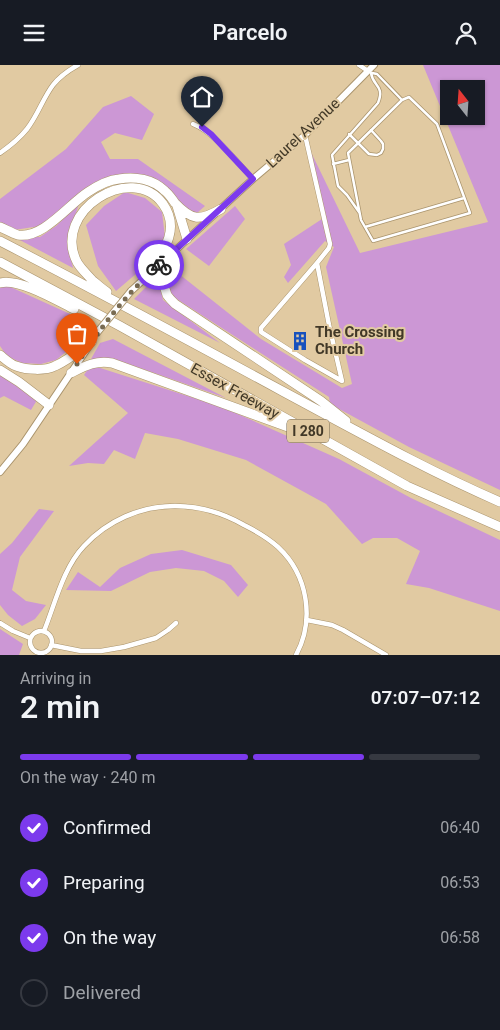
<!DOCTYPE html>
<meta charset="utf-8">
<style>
body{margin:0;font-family:Roboto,sans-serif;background:#242831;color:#f1f3f6;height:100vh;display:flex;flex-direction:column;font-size:19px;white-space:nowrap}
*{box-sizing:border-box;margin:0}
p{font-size:16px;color:#9ea1a6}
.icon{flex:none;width:28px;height:28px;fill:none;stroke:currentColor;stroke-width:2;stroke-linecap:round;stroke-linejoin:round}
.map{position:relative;height:590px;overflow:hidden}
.drawer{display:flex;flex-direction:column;background:#171b24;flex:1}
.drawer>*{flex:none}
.needle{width:32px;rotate:343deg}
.fabs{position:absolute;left:440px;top:15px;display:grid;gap:10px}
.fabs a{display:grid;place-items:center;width:45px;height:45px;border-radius:0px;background:#171b24;box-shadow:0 1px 4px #0004;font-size:25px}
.pin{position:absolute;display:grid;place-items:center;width:42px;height:42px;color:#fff;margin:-51px -21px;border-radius:50% 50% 50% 0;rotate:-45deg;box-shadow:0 0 5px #0007}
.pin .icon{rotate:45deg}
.courier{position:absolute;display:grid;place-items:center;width:50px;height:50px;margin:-25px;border:4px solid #7c3aed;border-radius:50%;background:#fff;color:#222;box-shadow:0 1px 6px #0007}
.summary em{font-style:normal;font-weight:600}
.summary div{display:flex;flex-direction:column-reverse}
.summary{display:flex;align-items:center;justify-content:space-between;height:85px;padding:0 20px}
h1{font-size:32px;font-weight:600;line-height:38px}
.bar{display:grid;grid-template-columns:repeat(4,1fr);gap:8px 5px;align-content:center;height:60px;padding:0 20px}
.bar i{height:6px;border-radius:4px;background:#363941}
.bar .on{background:#7c3aed}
.bar p{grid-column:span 4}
ol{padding:0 20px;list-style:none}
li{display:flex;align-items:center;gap:15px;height:55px}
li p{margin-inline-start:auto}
li .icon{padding:5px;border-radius:50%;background:#7c3aed;color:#fff;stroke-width:4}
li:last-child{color:#9ea1a6}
li i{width:28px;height:28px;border:2px solid #363941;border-radius:50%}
header{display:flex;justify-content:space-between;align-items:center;height:65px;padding:0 20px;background:#171b24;font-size:22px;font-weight:600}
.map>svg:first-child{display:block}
</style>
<header><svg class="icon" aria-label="menu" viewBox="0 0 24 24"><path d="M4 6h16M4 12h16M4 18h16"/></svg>Parcelo<svg class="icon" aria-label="person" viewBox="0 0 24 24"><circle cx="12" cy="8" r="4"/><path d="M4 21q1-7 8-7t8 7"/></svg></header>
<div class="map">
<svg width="500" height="590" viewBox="0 0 500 590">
<rect width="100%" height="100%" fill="#e1caa2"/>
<path fill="#cc97d5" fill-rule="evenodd" d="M423,0H500V425L409,382L330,339L329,332L169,229L170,209L174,205L261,274L342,323L352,319L326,202L334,182L325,176L288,218L284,212L291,200L284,179L325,152L308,81L360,188L488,157ZM449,24H476V51H449Z
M131,31L154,49L142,75L115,68L101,77L110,94H138L205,141L197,148L192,149L156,115L120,109L40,161L14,165L0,158V134L66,84L103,42Z
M125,127L145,133L162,147L165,172L143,203L116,226L98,201L86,160L104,141Z
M79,139L67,175L73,203L14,172H40L56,161Z
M235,141L245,154L209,201L186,184Z
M158,210L163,235L220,278L134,234Z
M6,220L90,258L77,278L56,295L41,299L22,298L7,291L0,281V222Z
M113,274L226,333L114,294H91L100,278Z
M94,301L222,342L339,394L411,433L500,475V546L429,523L406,519L420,486L397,473H373L362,479L326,439L246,395L178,374L145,368L135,394L114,385L104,399L88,398L69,401L128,348L84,310L88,304Z
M0,309L37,335L31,345L4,331L0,333Z
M39,444L54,446L20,492L12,525L26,536L46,540L35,554L22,561L8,550L0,540V489L12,478Z
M182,485L231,500L248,520L238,532L224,516L204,506L176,503L150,507L111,526L66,525L78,507L100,522L120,503L151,489Z
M0,564L23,579L19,590H0Z"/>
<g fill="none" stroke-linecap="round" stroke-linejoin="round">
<g stroke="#aa946d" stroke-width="4">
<path id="lane" d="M372,8L377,9L402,35
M409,32L437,59L470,148L373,176L361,155L348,88L402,35Z
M349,69L369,89L377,90L381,88L383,84V79L381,76L371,65
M333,99L349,95
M359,147L347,130L338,121L332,90L378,38C385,20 373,22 371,8
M365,162L464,133"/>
</g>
<g stroke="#aa946d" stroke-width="5.5">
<path id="street" d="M359,0L368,6
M193,59C214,67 237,97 253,114
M305,70L330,179L329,183L317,198
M0,88C10,81 19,74 27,64C38,50 43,33 53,20C60,11 69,5 78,0
M317,198L329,260L342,316L305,295L261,267V263Z
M307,555L332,560L343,565L386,590
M0,558L13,566L30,573
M30 577a11 11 0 1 1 22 0a11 11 0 1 1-22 0Z
M44,566C55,539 63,503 84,481C107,456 140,441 175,441C199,441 223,448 244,460C256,466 268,473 278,482C308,510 315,555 296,590
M51,580L81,586H101L124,582L156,573L168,565L176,558"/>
</g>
<g stroke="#aa946d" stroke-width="8">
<path id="secondary" d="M131,226L253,114L305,70L374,0
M0,407L23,379L89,281"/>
</g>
<g stroke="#aa946d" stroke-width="10">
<path id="highway" d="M177,141L187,174
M0,162C5,164 12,168 18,170C43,174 68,140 88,127C97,121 108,115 119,114C135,111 153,114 165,126C169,129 172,134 175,138C192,156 200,156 221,144
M0,176C95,225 190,276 284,327C355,365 426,405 500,437
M171,190C167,203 161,217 167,230C169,233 173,237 175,239L321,336L346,356
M0,197L120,261L407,421L500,462
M0,218C19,213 56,235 74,244
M107,227C101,223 97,219 92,215C87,209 81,204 77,197C51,146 132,96 163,139C182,166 161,189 146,212
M0,290C5,294 10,299 16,301C27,305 45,306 55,301C69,295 80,285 92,276
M0,305L19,317L49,340
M71,308C85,301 96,295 112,298L299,366"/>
</g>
<use href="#lane" stroke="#fff" stroke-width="2.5"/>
<use href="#street" stroke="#fff" stroke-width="4.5"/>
<use href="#secondary" stroke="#fff" stroke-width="6"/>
<use href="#highway" stroke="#fff" stroke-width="9"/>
<g stroke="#aa946d" stroke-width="8" stroke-linecap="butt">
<path id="secondary-bridge" d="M96,269L131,226"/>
</g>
<use href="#secondary-bridge" stroke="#fff" stroke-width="6"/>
</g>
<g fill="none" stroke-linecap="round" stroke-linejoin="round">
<path stroke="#796b52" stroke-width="5" stroke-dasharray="0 9" d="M77,299C101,262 126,229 159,200"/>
<path stroke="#7c3aed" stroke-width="6" d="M159,200L253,114L211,69L202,62"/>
</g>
<defs>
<g id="building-bare" transform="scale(1.5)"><path d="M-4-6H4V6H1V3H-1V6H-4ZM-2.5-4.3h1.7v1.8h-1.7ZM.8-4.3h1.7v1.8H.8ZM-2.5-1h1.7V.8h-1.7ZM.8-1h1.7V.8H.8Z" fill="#1751bd" stroke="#e1caa2" stroke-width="2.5" paint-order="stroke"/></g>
</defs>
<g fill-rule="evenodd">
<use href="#building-bare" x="300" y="276"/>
</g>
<g text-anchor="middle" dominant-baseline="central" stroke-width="4" stroke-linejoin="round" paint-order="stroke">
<rect fill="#e1caa2" stroke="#71644c" stroke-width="1" x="287" y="354.5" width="42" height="23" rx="4"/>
<g font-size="14" font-weight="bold" fill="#413827">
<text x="308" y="366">I 280</text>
</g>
<g font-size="15" fill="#413827" stroke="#e1caa2">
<text transform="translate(303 68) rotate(-43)">Laurel Avenue</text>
<text transform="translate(235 326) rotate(29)">Essex Freeway</text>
</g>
<g font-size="15" font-weight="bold" fill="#413827" stroke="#e1caa2" text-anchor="start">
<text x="315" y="267">The Crossing<tspan x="315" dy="17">Church</tspan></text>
</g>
</g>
</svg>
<div class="fabs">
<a><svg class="needle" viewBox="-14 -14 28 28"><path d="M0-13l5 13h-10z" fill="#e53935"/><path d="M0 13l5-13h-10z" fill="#9ea1a6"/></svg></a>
</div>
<div class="pin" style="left:77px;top:299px;background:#ea580c"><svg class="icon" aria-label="bag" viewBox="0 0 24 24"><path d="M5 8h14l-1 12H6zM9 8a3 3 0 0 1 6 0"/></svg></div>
<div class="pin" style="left:202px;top:62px;background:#1f2937"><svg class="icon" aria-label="home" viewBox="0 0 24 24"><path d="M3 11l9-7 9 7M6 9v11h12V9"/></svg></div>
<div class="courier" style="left:159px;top:200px"><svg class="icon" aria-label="bike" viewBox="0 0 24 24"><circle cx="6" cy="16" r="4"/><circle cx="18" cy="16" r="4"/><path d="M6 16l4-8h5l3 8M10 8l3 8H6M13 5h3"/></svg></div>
</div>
<section class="drawer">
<div class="summary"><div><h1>2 min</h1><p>Arriving in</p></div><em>07:07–07:12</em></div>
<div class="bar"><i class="on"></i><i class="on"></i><i class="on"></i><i></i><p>On the way · 240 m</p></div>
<ol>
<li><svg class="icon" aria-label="check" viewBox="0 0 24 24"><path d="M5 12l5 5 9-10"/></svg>Confirmed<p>06:40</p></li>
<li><svg class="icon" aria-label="check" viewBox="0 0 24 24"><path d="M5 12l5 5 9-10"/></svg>Preparing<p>06:53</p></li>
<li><svg class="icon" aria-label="check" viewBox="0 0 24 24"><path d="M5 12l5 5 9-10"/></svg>On the way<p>06:58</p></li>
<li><i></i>Delivered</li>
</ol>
</section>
